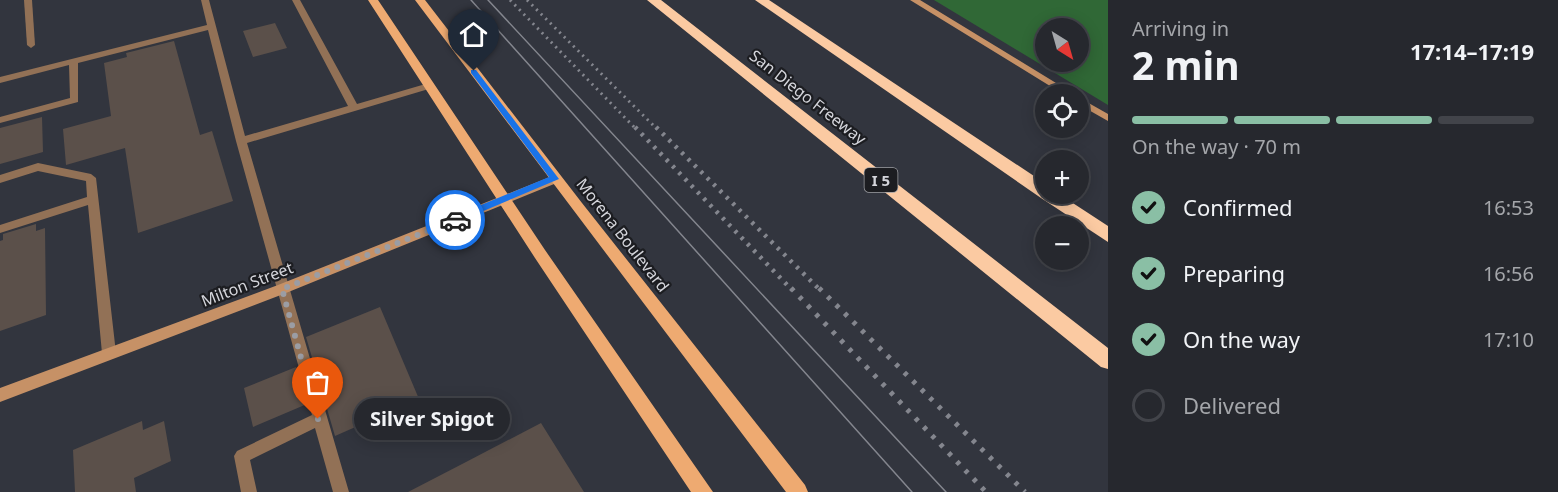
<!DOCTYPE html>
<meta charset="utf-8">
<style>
body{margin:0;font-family:"Noto Sans",sans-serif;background:#32343a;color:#f1f3f6;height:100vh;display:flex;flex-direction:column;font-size:22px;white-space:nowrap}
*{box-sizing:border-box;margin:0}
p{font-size:20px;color:#a4a6aa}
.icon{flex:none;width:33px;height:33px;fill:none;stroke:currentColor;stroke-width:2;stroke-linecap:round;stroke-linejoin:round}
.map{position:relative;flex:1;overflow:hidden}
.panel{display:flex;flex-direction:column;background:#26282e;width:450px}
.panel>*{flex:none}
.needle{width:39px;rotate:143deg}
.tools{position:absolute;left:1035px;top:18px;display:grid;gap:12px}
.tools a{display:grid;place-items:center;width:54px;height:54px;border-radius:50%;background:#26282e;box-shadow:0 3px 15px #0003,0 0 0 2px #42444a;font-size:30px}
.pin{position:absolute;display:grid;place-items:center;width:51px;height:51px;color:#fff;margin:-62px -26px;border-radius:50% 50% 50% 0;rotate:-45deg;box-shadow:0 0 6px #0007}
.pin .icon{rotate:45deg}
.courier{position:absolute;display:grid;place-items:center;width:60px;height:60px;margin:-30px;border:4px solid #1a73e8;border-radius:50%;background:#fff;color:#222;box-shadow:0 2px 8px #0007}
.bubble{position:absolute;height:42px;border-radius:21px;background:#26282e;box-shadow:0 3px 15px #0003,0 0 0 2px #42444a;font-size:20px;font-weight:700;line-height:42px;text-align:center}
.overview em{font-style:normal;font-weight:700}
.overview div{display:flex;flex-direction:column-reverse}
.overview{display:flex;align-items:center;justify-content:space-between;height:102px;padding:0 24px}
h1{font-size:39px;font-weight:700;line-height:45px}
.bar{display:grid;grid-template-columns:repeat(4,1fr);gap:9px 6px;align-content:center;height:72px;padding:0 24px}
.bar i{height:8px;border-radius:4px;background:#42444a}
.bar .on{background:#8abfa5}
.bar p{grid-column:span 4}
ol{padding:0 24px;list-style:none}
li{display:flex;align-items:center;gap:18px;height:66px}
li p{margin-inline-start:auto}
li .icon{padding:6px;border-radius:50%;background:#8abfa5;color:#111;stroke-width:4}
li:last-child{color:#a4a6aa}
li i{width:33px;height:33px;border:3px solid #42444a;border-radius:50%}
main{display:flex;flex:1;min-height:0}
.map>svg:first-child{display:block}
</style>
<main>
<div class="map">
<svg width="1108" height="492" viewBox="0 0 1108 492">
<rect width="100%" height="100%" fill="#32353e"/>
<path fill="#306836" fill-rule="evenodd" d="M934,0H1108V105ZM1046,28H1078V62H1046Z"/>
<path fill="#5b504a" d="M275,23L287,48L253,57L243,31Z
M174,41L200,135L212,131L233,201L138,233L125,148L66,165L63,129L111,116L104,63L127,57L126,53Z
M42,117L43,152L0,164V128Z
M36,224V231L45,228L46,315L0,331V241L3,240V234Z
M380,307L419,399L335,436L306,337Z
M296,367L307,404L253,427L244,388Z
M142,421L143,430L164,421L171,461L134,478L136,492H75L73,450Z
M541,423L584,492H408L466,462Z"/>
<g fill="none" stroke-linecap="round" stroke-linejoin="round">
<path fill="#927156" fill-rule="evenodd" d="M201,0H209L245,136L348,106L292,0H300L357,104L429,83L434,86L432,88L247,143L349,492H333L315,428L250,460L257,492H241L234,456L237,451L312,415L236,141L208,30L78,63V102L0,123V117L70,98L69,65L0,83V77L207,25Z
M38,163L91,174L96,178L116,353L114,357L109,359L104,357L102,353L88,205L0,233V225L87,197L86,181L38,171L0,183V175Z"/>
<path fill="#927156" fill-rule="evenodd" d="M24,0H32L35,45L31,48L27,45Z"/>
<path fill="#c69166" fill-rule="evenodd" d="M910,0H920L1074,94H1063Z
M1078,97L1108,114V121L1078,104Z
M555,175L559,176L560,179L559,182L286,293L0,402V388L278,285Z"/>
<path fill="#eeaa71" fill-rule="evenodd" d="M368,0H378L545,250L713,492H691L535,258Z
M415,0H425L582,203L805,485L808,492H786Z"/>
<path fill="#fbcaa2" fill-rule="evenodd" d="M647,0H661L1108,348V369L1101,367Z
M755,0H769L1046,184V194H1059L1108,226V242L1041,198Z"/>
<path stroke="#84868e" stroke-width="1.5" d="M471,0L912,492
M488,0L946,492"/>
<path stroke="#84868e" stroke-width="3" stroke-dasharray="2 4.5" stroke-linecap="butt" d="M510,0L636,129
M527,0L657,129"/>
<path stroke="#84868e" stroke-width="4.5" stroke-dasharray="3 6" stroke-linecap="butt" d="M635,127L792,290
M656,127L820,290"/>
<path stroke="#84868e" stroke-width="5" stroke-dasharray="4 8" stroke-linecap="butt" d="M791,288L986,492
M819,288L1025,492"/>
</g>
<path fill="#1a73e8" d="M471,70H476L559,179L455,223L452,222V217L549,177L471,73Z"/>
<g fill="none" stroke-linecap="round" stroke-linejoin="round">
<path stroke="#9b9da4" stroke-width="6" stroke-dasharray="0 10.8" d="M318,419L282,289L455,220"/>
</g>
<g text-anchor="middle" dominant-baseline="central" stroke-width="4.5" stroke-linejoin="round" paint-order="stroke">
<rect fill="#1c1d21" stroke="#9d9ea3" stroke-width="1.5" x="864.5" y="168" width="33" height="24" rx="4.5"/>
<g font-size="15" font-weight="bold" fill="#d4d5db">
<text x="881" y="180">I 5</text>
</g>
<g font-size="16" fill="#d4d5db" stroke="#1c1d21">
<text transform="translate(808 97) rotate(38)">San Diego Freeway</text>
<text transform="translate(623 235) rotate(52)">Morena Boulevard</text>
<text transform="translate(247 284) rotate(-21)">Milton Street</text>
</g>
</g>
</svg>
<div class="tools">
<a><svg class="needle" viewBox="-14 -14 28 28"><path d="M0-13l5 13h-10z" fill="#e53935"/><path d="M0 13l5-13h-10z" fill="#a4a6aa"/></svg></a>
<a><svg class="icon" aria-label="locate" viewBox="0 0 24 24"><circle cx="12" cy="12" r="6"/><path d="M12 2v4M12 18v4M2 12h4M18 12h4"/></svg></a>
<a>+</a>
<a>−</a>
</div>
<div class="pin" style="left:318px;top:419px;background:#ea580c"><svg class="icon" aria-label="bag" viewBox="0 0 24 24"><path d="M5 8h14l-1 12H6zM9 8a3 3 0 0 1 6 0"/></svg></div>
<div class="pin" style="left:474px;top:71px;background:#1f2937"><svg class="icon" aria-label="home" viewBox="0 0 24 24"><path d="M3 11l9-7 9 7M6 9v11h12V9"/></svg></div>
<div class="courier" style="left:455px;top:220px"><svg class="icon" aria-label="car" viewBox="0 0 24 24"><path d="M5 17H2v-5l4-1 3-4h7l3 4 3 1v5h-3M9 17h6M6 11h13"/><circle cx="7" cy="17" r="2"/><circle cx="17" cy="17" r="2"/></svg></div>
<div class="bubble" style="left:354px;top:398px;width:156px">Silver Spigot</div>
</div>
<section class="panel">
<div class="overview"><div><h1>2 min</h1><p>Arriving in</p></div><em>17:14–17:19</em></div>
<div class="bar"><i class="on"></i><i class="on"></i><i class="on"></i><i></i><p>On the way · 70 m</p></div>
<ol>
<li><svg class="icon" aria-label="check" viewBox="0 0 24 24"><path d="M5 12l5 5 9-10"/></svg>Confirmed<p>16:53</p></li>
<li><svg class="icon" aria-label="check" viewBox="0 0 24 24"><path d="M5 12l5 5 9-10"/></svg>Preparing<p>16:56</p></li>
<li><svg class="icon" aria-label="check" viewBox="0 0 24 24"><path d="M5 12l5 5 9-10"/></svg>On the way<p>17:10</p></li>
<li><i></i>Delivered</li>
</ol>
</section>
</main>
